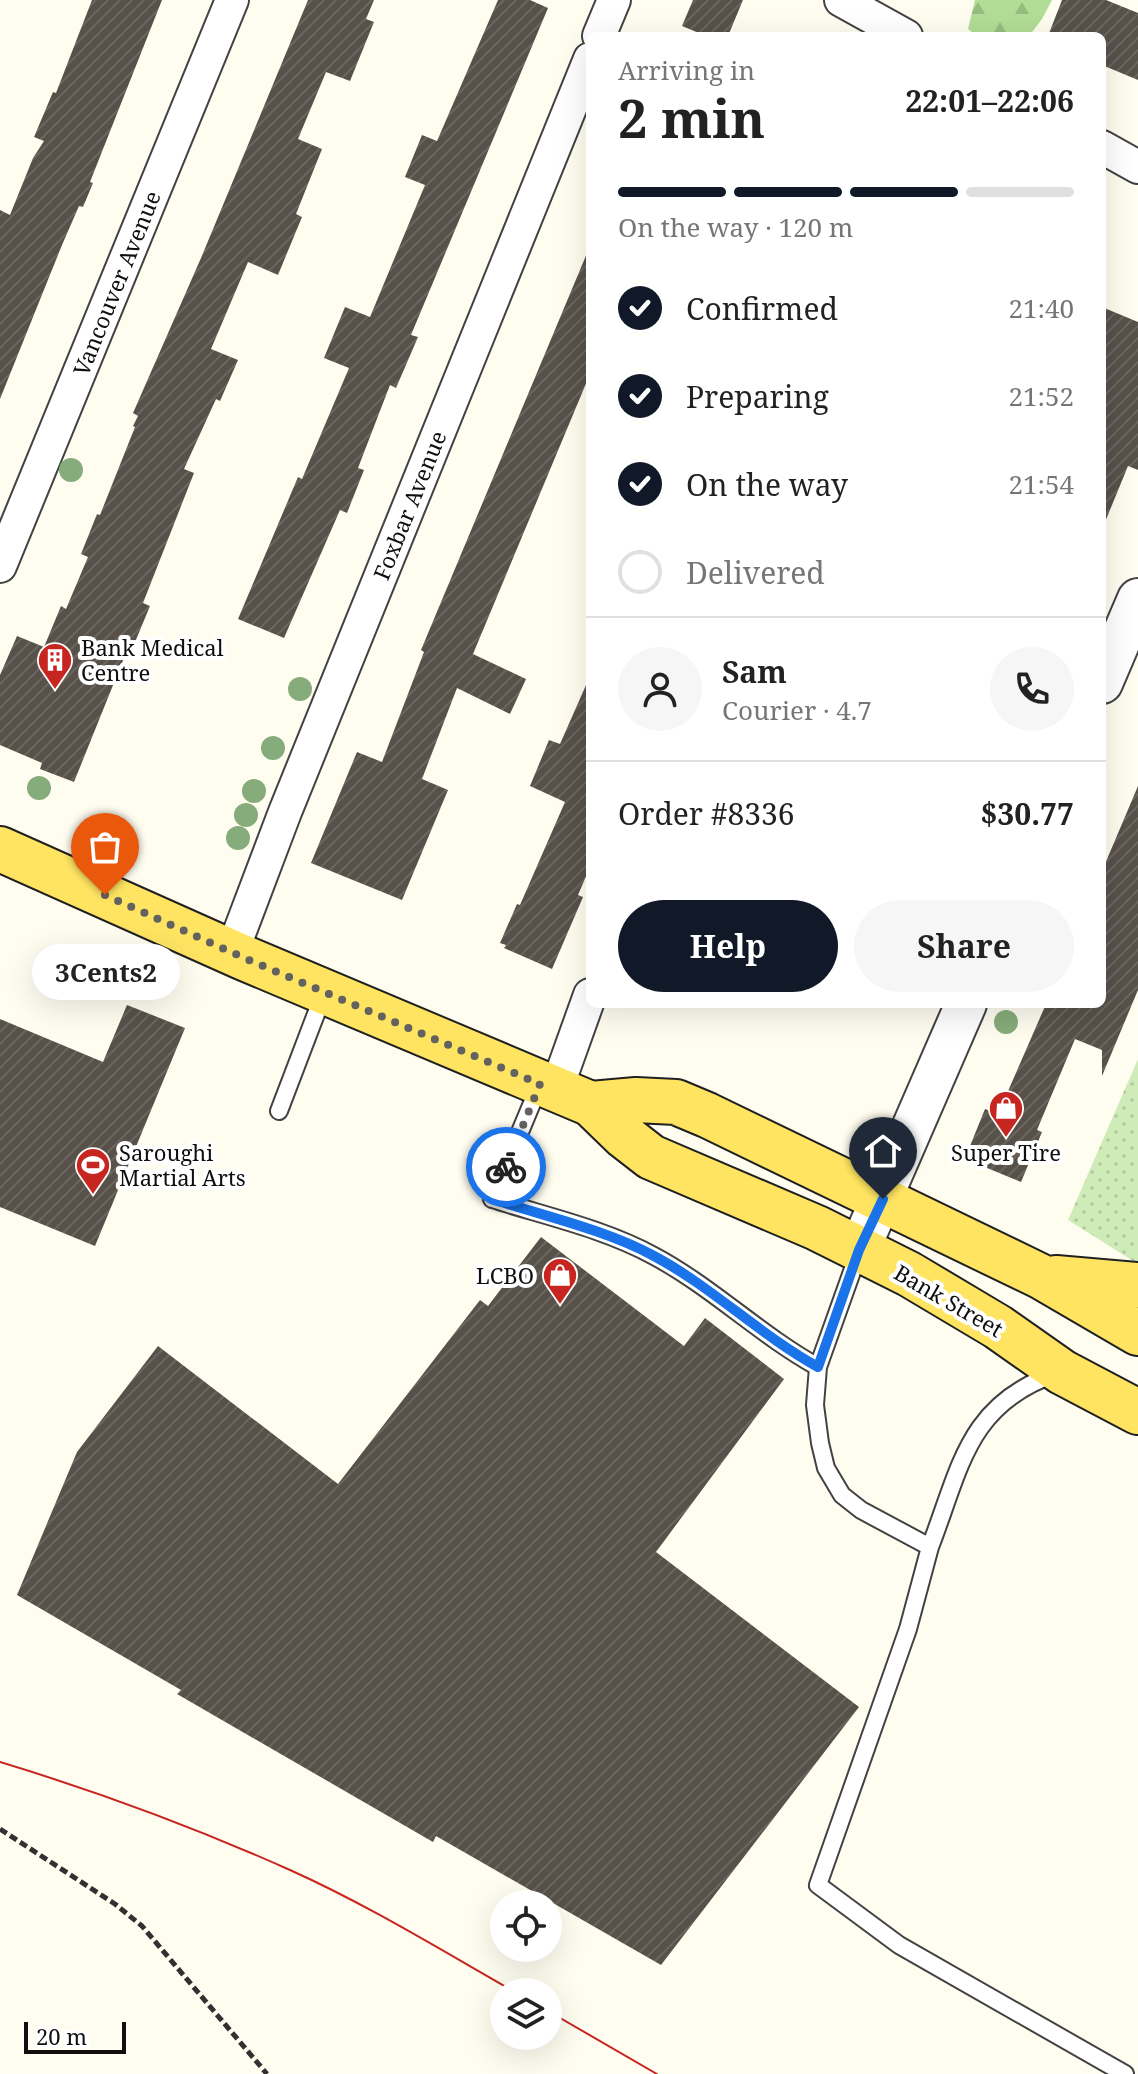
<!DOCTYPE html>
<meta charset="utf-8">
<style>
body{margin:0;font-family:"Noto Serif",serif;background:#f6f6f6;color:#222;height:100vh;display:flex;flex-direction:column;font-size:30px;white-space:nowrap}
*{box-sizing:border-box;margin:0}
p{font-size:26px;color:#767676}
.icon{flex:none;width:44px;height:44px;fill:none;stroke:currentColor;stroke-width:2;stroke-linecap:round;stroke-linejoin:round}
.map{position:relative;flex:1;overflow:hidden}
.panel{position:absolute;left:586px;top:32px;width:520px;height:976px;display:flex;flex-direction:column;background:#fff;border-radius:12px;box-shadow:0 8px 32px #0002}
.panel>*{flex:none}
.fabs{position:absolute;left:490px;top:1890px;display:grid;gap:16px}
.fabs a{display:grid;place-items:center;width:72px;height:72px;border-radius:50%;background:#fff;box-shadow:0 8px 32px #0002;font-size:40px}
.scale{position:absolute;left:24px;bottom:20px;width:102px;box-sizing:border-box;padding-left:8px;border:4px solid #0f0f0f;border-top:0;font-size:22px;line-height:28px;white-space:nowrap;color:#0f0f0f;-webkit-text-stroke:6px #fff;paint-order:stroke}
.pin{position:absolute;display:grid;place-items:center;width:68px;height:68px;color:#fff;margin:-82px -34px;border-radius:50% 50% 50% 0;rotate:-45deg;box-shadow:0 0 8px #0007}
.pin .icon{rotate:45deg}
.courier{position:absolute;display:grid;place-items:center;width:80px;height:80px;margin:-40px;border:6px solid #1a73e8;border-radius:50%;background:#fff;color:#222;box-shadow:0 2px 10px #0007}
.bubble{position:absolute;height:56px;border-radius:28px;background:#fff;box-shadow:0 8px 32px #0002;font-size:26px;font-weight:700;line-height:56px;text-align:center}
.overview em{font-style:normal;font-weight:700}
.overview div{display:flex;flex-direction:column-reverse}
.overview{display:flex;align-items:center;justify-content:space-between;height:136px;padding:0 32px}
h1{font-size:52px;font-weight:700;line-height:60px}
.bar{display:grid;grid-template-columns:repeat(4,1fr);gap:12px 8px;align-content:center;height:96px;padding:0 32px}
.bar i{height:10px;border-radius:6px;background:#e0e0e0}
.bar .selected{background:#111827}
.bar p{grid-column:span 4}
.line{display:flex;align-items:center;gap:20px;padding:0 32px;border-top:2px solid #e0e0e0}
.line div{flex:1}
.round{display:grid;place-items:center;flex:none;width:84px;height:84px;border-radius:42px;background:#f6f6f6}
ol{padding:0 32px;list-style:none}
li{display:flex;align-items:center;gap:24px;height:88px}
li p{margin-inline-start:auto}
li .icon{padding:8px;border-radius:50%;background:#111827;color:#fff;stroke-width:4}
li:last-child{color:#767676}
li i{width:44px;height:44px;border:4px solid #e0e0e0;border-radius:50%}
.action{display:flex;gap:16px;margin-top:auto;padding:16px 32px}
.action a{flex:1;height:92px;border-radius:48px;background:#111827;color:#fff;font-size:32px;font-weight:700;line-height:92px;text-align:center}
.action a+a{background:#f6f6f6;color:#222}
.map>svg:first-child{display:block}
</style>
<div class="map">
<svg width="1138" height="2074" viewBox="0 0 1138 2074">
<defs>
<pattern id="grass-dots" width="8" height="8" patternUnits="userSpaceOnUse" patternTransform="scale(2)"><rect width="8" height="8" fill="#cfecb8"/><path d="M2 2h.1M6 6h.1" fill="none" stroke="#b1c99d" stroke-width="1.8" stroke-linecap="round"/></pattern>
<pattern id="forest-firs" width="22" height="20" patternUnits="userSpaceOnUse" patternTransform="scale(2)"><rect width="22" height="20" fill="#b1dd96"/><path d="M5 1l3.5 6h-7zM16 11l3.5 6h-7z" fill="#97bc80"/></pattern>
<pattern id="building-hatch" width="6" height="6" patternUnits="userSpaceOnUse" patternTransform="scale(2)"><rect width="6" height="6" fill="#58514a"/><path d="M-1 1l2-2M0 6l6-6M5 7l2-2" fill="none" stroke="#6b6560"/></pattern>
</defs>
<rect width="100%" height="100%" fill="#fffdf0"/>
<path fill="url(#grass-dots)" d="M1138,1059V1264L1068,1220Z"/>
<path fill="url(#forest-firs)" d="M975,0H1052L1042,19L1029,36H977L968,29Z"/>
<path fill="url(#building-hatch)" d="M92,0H162L90,182L93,183L83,207L79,206L62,245L0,399V210L10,215L33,158L44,141L34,137L53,92L56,93Z
M308,0H374L366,19L374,22L350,81L326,72L298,139L322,149L296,214L302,217L278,275L248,262L211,349L238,360L220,401L216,399L184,469L194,473L143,603L150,606L128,659L124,658L74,782L40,769L42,763L0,745V675L17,636L44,647L61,606L66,609L88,557L81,554L97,514L100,515L135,427L133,426L138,416L133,413L201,258Z
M498,0H530L548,8L411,335L418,337L396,388L390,385L358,468L364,470L347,513L340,510L284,638L238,619L298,477L302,479L349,368L324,358L345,307L370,317L425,185L405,177L422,135L437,141Z
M693,0H743L728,36H706L682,26Z
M1062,0H1106L1138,13V80L1102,65V36H1048Z
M590,246V374L473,654L526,679L510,714L457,688L422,779L448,790L402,900L311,863L357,752L382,762L424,652L421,650Z
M1102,307L1138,322V470L1128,466L1103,527Z
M590,676V867L578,895L583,897L552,969L504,948L506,945L500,943L517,904L520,905L565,802L530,786L549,740L560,744Z
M1138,786V990L1102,1076V1050L1075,1039L1037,1130L1042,1132L1021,1182L975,1163L970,1146L985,1109L998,1114L1046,1004H1102V871Z
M127,1005L185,1028L95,1246L0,1207V1019L103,1062Z
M541,1237L684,1346L705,1318L784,1379L656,1552L859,1707L661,1965L436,1836L433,1842L177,1694L181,1690L17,1595L77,1452L158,1346L338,1484L480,1300L488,1306Z"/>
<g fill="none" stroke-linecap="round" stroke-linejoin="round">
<g stroke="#424242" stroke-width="20">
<path id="service" d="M540,1084L492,1199C545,1216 605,1229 654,1256C712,1287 760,1335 818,1367
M279,1111L324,993
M859,1252L818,1367L815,1405L820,1443L826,1468L842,1495L861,1510L930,1547C961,1467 967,1404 1057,1373
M930,1547L908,1629L818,1885L899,1945L1125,2074"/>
</g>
<g stroke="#424242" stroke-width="36">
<path id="minor" d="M841,0L906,36
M599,36L614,0
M1102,147L1138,167
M0,566L232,0
M232,952L285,812L590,59
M556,1090L590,995"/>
</g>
<g stroke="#424242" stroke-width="44">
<path id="tertiary" d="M1102,683L1138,599
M859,1250L966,1004"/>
</g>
<g stroke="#202020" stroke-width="48">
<path id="primary" d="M0,849L242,957L591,1104L624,1136L651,1157L817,1228L909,1274L998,1327L1062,1372L1138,1412
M591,1104L636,1100L676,1102L707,1115L1042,1277L1138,1333
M1056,1278L1138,1285"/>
</g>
<path stroke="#313131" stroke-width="5" stroke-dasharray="8 4" stroke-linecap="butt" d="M0,1829L115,1904L142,1926L267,2074"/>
<use href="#service" stroke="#fff" stroke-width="16"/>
<use href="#minor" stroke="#fff" stroke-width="32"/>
<use href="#tertiary" stroke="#fff" stroke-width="40"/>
<use href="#primary" stroke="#fee461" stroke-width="44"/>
<path stroke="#c62520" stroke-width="2" d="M0,1762C99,1792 196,1828 290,1870C368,1905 441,1950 515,1992
M548,2011L657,2074"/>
</g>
<g fill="#87ac7b">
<circle cx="71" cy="470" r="12"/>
<circle cx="300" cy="689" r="12"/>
<circle cx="273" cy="748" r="12"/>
<circle cx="39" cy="788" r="12"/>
<circle cx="254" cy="791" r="12"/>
<circle cx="246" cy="815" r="12"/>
<circle cx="238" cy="838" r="12"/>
<circle cx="1006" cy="1022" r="12"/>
</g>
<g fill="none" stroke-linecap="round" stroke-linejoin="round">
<path stroke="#63625e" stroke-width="8" stroke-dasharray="0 14.4" d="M105,895L242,957L540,1084L506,1167"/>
<path stroke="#1a73e8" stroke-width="10" d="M506,1167L492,1199C544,1216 606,1230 654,1256C712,1287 760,1335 818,1367L859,1250L883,1199"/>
</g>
<defs>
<g id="building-pin" transform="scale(1.8)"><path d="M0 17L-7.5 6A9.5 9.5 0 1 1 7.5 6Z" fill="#c62520" stroke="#fff"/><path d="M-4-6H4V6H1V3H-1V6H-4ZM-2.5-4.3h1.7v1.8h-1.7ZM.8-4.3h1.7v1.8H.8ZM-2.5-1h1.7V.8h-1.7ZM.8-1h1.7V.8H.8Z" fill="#fff"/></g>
<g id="shop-pin" transform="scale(1.8)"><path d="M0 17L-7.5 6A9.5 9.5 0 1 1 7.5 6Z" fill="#c62520" stroke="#fff"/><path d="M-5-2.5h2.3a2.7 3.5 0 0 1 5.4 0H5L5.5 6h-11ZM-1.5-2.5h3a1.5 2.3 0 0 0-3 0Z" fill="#fff"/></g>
<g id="stadium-pin" transform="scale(1.8)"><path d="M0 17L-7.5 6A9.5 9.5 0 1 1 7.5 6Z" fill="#c62520" stroke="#fff"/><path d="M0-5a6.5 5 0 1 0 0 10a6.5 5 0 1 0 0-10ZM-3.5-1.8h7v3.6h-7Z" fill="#fff"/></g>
</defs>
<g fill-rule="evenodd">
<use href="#building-pin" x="55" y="660"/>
<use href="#shop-pin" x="1006" y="1108"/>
<use href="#stadium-pin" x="93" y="1165"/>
<use href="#shop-pin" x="560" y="1275"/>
</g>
<g text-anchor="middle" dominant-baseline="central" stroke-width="8" stroke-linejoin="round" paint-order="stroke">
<g font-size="22" fill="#0f0f0f" stroke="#fff">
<text transform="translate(116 283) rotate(-68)">Vancouver Avenue</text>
<text transform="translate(409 505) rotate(-68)">Foxbar Avenue</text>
<text transform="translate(949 1300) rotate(30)">Bank Street</text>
</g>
<g font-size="22" fill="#0f0f0f" stroke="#fff" text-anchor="start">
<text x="81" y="647">Bank Medical<tspan x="81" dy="25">Centre</tspan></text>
<text x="119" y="1152">Saroughi<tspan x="119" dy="25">Martial Arts</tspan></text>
<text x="1006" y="1152" text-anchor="middle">Super Tire</text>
<text x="534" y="1275" text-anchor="end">LCBO</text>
</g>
</g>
</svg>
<div class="fabs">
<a><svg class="icon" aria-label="locate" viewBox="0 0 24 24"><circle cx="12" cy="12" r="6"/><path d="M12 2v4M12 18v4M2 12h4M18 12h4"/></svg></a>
<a><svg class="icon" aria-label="layers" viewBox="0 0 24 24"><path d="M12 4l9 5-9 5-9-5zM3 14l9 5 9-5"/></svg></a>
</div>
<div class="scale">20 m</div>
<div class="pin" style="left:105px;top:895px;background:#ea580c"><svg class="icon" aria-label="bag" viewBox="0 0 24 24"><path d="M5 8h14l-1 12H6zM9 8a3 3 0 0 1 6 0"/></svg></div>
<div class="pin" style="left:883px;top:1199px;background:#1f2937"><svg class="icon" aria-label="home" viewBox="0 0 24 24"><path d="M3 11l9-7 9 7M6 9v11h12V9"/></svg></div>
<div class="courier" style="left:506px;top:1167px"><svg class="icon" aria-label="bike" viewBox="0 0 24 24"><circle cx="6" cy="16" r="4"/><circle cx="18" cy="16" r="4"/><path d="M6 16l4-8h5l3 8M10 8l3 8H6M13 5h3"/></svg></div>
<div class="bubble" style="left:32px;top:944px;width:148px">3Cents2</div>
<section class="panel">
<div class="overview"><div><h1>2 min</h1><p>Arriving in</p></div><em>22:01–22:06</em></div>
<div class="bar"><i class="selected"></i><i class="selected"></i><i class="selected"></i><i></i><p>On the way · 120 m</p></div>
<ol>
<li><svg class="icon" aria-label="check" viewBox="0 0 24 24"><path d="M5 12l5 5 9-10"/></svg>Confirmed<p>21:40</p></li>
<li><svg class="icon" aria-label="check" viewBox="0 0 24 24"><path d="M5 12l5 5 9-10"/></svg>Preparing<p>21:52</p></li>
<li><svg class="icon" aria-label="check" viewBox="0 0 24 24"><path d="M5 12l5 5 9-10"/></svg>On the way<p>21:54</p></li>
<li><i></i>Delivered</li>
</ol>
<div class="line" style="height:144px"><a class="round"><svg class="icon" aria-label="person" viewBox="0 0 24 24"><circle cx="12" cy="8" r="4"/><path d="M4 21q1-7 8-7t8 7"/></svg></a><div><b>Sam</b><p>Courier · 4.7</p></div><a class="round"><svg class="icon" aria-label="phone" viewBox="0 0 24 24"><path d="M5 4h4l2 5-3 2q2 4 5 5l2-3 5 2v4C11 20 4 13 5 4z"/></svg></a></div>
<div class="line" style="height:104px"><div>Order #8336</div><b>$30.77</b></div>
<div class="action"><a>Help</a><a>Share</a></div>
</section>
</div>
